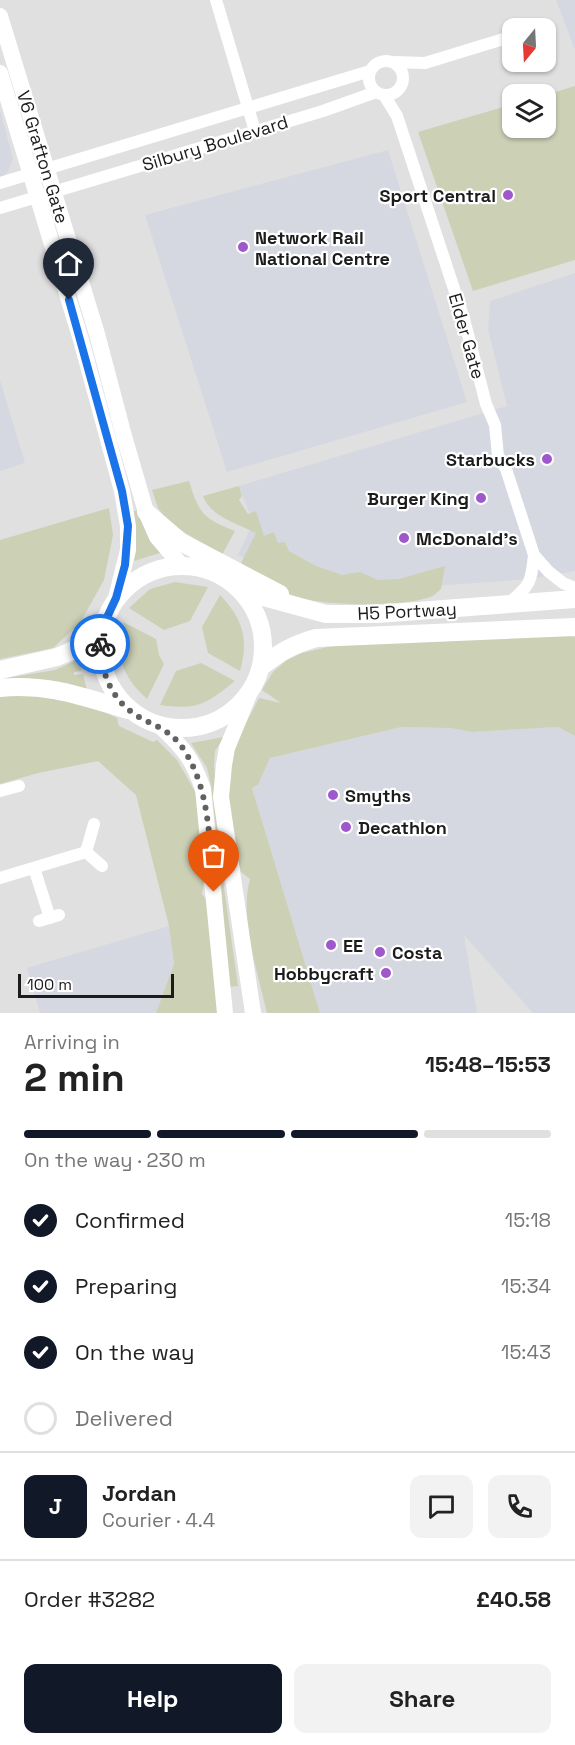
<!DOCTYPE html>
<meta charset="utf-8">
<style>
body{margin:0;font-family:"Space Grotesk",sans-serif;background:#f2f2f2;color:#222;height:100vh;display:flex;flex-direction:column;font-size:22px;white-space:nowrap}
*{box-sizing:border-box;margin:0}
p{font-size:20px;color:#767676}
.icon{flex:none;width:33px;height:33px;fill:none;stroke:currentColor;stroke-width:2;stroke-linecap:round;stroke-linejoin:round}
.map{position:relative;height:1013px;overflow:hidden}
.sheet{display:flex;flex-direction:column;background:#fff;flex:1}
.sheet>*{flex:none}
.needle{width:39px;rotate:198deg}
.tools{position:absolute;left:502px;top:18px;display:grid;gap:12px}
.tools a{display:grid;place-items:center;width:54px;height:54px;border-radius:12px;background:#fff;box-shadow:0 2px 4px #0004;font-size:30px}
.scale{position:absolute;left:18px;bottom:15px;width:156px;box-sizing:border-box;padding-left:6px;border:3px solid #1c1c1c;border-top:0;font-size:16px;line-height:21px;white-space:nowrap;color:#1c1c1c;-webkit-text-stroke:4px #fff;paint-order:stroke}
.pin{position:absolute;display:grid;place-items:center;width:51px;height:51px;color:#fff;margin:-62px -26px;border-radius:50% 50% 50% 0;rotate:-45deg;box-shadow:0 0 6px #0007}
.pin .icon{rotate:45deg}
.courier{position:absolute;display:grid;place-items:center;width:60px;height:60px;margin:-30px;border:4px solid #1a73e8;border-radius:50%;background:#fff;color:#222;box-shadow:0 2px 8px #0007}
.summary em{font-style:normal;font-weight:700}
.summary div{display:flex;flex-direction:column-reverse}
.summary{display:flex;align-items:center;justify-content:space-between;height:102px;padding:0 24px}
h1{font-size:39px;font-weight:700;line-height:45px}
.bar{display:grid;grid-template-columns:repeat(4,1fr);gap:9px 6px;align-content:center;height:72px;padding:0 24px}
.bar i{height:8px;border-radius:4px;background:#e0e0e0}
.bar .current{background:#111827}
.bar p{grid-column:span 4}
.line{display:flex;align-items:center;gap:15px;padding:0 24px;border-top:2px solid #e0e0e0}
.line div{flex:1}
.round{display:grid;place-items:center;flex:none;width:63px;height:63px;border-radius:12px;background:#f2f2f2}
ol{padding:0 24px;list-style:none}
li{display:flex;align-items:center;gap:18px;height:66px}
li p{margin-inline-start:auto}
li .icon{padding:6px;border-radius:50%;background:#111827;color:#fff;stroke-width:4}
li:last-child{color:#767676}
li i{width:33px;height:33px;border:3px solid #e0e0e0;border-radius:50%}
.action{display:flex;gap:12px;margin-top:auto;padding:12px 24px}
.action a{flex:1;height:69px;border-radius:12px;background:#111827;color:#fff;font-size:24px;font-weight:700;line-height:69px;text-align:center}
.action a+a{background:#f2f2f2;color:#222}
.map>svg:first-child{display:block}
</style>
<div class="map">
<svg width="575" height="1013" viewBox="0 0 575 1013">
<rect width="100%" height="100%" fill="#e0e0e1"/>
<path fill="#d6d8e1" d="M556,0H575V50Z
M0,110L13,159L8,172L0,179Z
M388,150L467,402L227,472L145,215Z
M575,273V571L530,579L353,592L299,584L238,555L253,523L239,486L507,406L488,329L490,301Z
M0,380L25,463L0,471Z
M401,727L451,728L471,732L558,727L575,736V1013H533L464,935L477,1013H320L252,788L258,785L270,758Z
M169,926L174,965L156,1013H40L27,968Z"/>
<path fill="#ccd0b5" d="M575,86V260L473,291L418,132L513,104V128H546V95Z
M189,481C199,513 202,518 235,531L222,555L169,523L158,508L152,490Z
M239,486L242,496L239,500L248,514L256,511L264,536L274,532L278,543L285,542L289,551L316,566L342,575L360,572L378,580L399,579L445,566L441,589C437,592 434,596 430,597C403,607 329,606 301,598C279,592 258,579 238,569L256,533C236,523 211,517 203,496Z
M109,508L113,535L104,580L80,623L53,648L0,659V540Z
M134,511H137L163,552L134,561L136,543Z
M175,582L208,587L190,621L164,630L129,608L150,589Z
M220,595C243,619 249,639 240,671L208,653L202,627Z
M123,622L156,639L159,655L164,664L147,699C122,676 114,655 123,622Z
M538,630L575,637V736L558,727L471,732L451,728L401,727L270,758L258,785L252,788L320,1013H267C258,974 239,917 250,879L241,872L237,857L224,765L259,698L281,703L262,690L273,672L287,660L302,653L378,635Z
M79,659L82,671L74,672V675L83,674L87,690L7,682V678L55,670Z
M201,663L235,681C205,705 198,710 160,705L176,671Z
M19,693L90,705L117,718L119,726L153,742L157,740L177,760L205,809L209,851L202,894L216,913L225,1013H156L174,964L169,926L136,795L98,761L38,773L0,784V694Z
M224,737L215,751L214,765L224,888L238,986L228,987L220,866L211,785L207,768L191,743Z"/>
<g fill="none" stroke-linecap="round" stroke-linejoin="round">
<path stroke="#fff" stroke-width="12" d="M216,0L255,131
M369 78a17 17 0 1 1 34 0a17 17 0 1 1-34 0Z
M394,62L425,63L513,36
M384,95L397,116L464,319L486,404L495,425L498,456L506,469L534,555L548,571L563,583L575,588
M0,183L370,71
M0,208L323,111L376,92
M508,604C530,585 531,584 534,555
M0,791L19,786
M94,824L86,852L102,866
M34,868L50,918
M0,878L86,852
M39,921L59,915"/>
<path stroke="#fff" stroke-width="16" d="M0,16L97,334L124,436L146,512L157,537L182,566
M0,73L81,340L122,491L128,526V550L116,598
M248,697L227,748L224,765L221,797L253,1013
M161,727C184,748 193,760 203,789L225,1013"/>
<path stroke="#fff" stroke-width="18" d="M146,512L181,542L280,594
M101 647a81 81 0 1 1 162 0a81 81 0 1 1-162 0Z
M241,591L326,614H377L575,599
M261,667C280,652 292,645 316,638L575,627
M0,670L57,657L76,649L103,626
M0,688C48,683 83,697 128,710"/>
</g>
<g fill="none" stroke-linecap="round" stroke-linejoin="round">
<path stroke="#616161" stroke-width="6" stroke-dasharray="0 10.8" d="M100,644C101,669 109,694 129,710C147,725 169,726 184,750C211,791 209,844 214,892"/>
<path stroke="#1a73e8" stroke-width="8" d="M69,300L122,491L128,526L125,565L116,598L103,626L100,644"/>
</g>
<g fill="#9f58cc" stroke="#fff" stroke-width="2">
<circle cx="508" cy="195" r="6"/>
<circle cx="243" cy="247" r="6"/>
<circle cx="547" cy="459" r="6"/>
<circle cx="481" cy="498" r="6"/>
<circle cx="404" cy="538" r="6"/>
<circle cx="333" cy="795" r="6"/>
<circle cx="346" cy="827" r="6"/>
<circle cx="331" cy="945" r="6"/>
<circle cx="380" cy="952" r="6"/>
<circle cx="386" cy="973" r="6"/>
</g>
<g text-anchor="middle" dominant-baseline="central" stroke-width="4.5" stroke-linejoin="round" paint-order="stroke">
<g font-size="18" fill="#1c1c1c" stroke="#fff">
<text transform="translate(215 143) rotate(-17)">Silbury Boulevard</text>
<text transform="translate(43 157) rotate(73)">V6 Grafton Gate</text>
<text transform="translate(467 336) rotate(74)">Elder Gate</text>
<text transform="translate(407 611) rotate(-3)">H5 Portway</text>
</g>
<g font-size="18" font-weight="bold" fill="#1c1c1c" stroke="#fff" text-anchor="start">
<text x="496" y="195" text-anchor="end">Sport Central</text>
<text x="255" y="237">Network Rail<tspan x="255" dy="21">National Centre</tspan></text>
<text x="535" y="459" text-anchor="end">Starbucks</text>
<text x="469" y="498" text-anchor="end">Burger King</text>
<text x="416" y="538">McDonald's</text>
<text x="345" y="795">Smyths</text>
<text x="358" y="827">Decathlon</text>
<text x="343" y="945">EE</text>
<text x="392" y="952">Costa</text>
<text x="374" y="973" text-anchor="end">Hobbycraft</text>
</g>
</g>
</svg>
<div class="tools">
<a><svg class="needle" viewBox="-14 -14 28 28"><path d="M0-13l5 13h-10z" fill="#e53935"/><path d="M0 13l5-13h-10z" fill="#767676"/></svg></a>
<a><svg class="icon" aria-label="layers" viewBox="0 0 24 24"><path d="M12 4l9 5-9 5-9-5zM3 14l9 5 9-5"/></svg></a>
</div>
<div class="scale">100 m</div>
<div class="pin" style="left:214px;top:892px;background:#ea580c"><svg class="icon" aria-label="bag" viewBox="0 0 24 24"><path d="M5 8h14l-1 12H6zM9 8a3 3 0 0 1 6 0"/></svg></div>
<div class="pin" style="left:69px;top:300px;background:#1f2937"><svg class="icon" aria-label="home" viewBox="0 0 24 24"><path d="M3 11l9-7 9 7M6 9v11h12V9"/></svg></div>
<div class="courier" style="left:100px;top:644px"><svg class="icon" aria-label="bike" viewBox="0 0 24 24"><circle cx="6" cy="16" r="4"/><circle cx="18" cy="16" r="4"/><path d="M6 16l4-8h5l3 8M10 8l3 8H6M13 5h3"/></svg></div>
</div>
<section class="sheet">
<div class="summary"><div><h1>2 min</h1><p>Arriving in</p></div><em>15:48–15:53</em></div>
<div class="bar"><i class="current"></i><i class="current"></i><i class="current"></i><i></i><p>On the way · 230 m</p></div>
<ol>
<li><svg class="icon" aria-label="check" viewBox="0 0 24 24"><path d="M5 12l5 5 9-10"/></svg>Confirmed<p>15:18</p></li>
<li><svg class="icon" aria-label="check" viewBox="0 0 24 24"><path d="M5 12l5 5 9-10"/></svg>Preparing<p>15:34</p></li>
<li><svg class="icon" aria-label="check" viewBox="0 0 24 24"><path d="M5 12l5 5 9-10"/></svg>On the way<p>15:43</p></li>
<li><i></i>Delivered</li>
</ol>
<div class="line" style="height:108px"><b class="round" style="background:#111827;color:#fff">J</b><div><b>Jordan</b><p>Courier · 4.4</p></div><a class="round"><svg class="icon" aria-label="chat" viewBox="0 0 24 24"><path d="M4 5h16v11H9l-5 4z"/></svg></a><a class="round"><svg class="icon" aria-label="phone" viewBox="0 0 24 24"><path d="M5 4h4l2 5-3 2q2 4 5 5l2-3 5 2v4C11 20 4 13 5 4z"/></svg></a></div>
<div class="line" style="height:78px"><div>Order #3282</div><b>£40.58</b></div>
<div class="action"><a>Help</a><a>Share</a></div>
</section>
